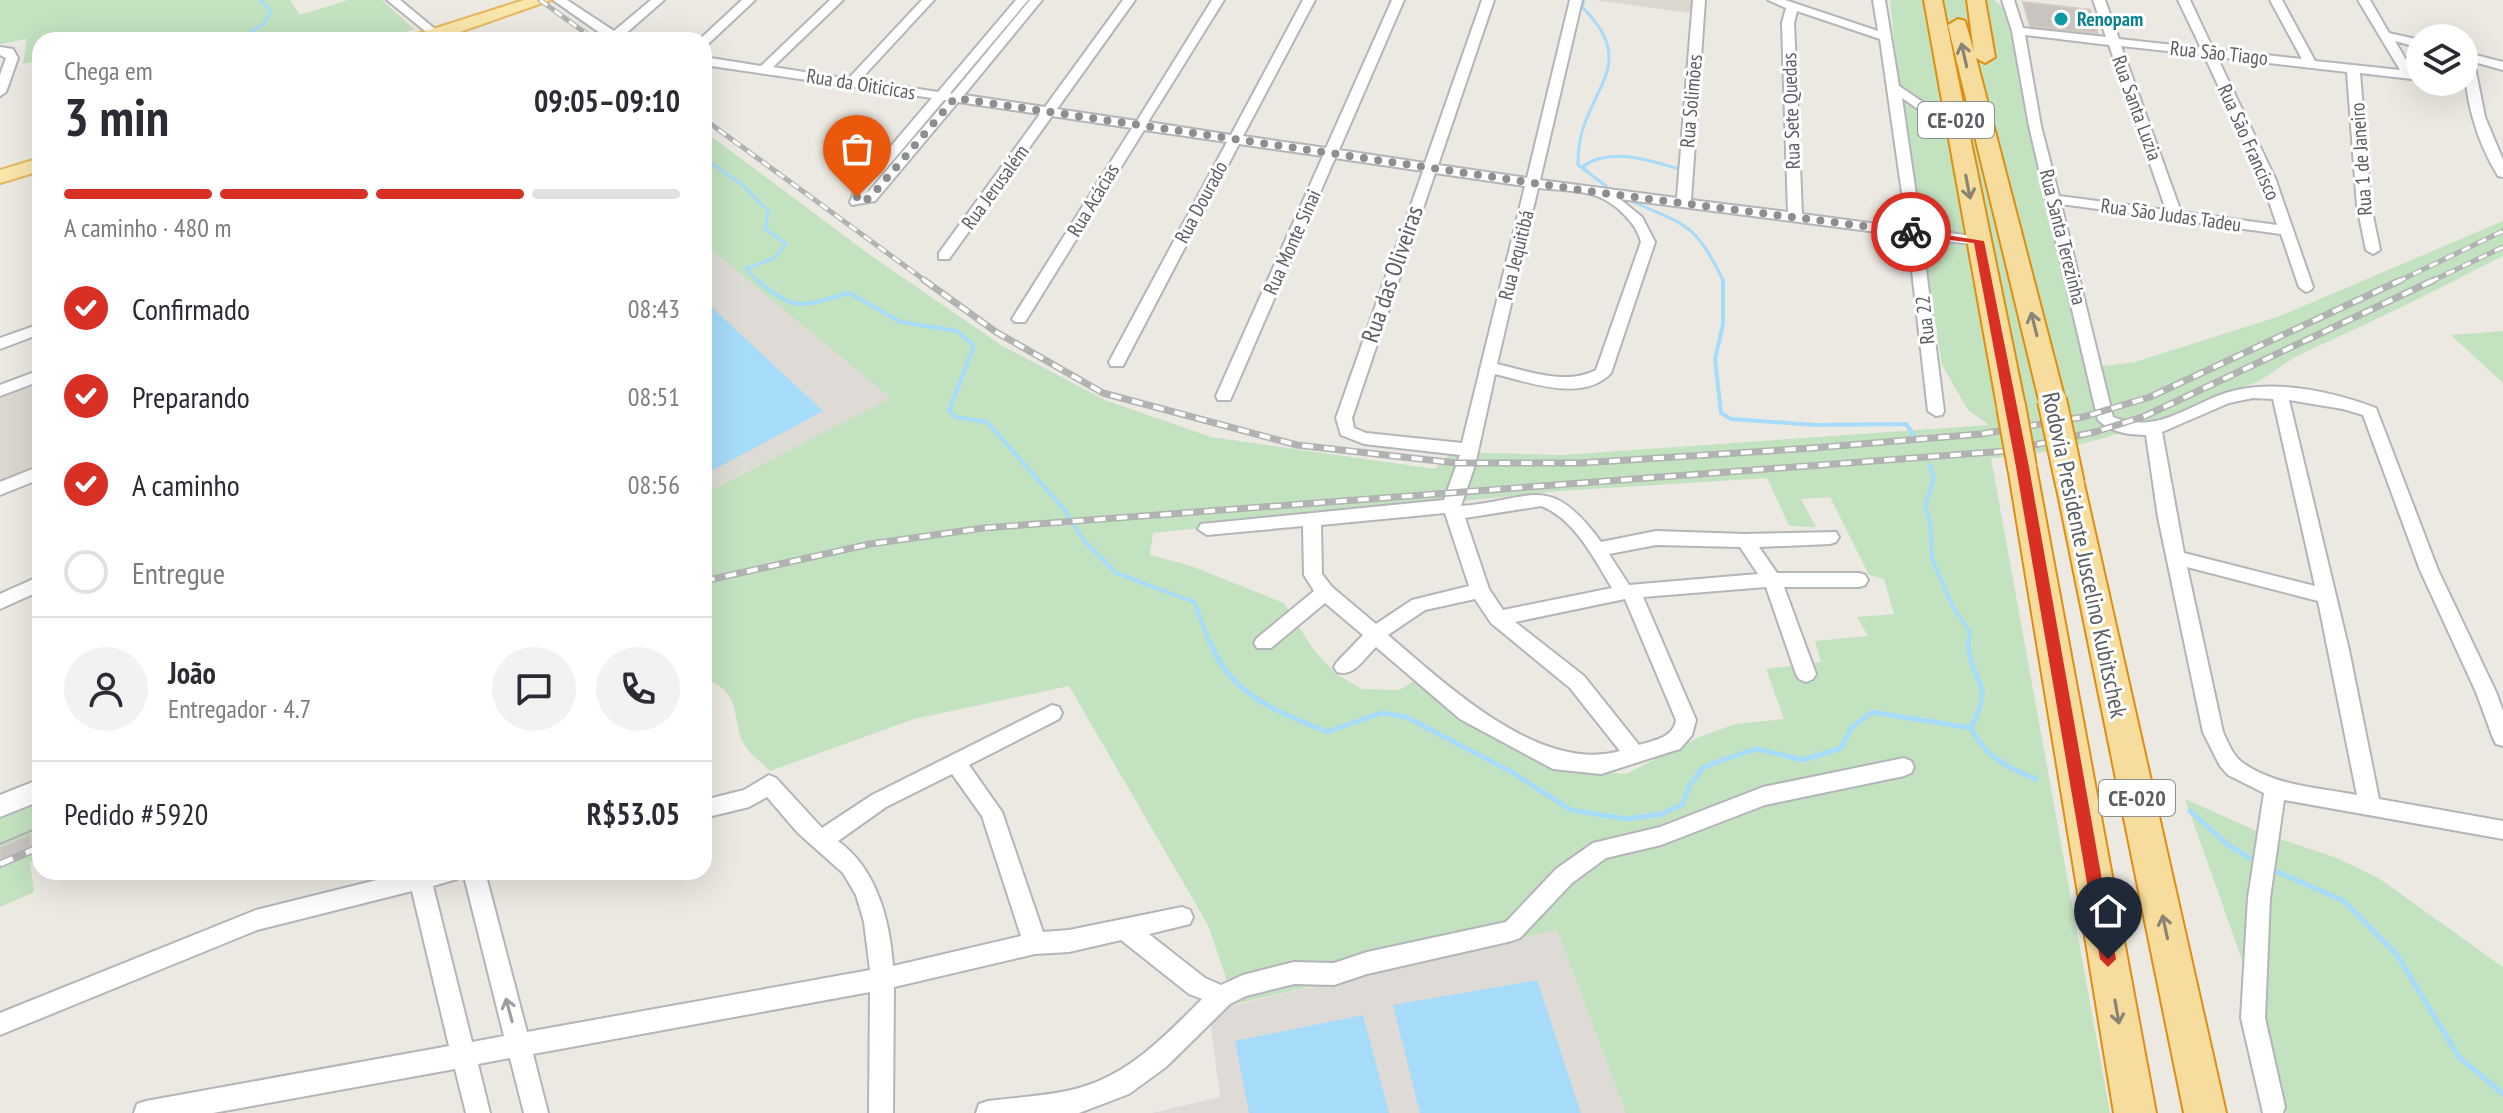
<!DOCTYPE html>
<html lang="pt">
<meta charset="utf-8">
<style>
body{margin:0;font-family:"PT Sans Narrow",sans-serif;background:#f2f2f3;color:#2b2b33;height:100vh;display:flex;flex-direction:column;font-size:30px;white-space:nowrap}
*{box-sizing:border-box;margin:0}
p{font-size:26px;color:#7c7c81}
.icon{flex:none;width:44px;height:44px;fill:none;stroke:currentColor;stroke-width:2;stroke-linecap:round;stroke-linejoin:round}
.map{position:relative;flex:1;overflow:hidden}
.side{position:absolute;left:32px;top:32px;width:680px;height:848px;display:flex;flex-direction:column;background:#fff;border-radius:24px;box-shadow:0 8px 32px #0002}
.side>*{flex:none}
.controls{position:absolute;left:2406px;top:24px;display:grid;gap:16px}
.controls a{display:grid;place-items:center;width:72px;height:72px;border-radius:50%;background:#fff;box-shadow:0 8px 32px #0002;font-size:40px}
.pin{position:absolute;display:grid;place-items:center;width:68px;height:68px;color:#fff;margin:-82px -34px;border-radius:50% 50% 50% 0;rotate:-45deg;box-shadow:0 0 8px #0007}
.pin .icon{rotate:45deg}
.courier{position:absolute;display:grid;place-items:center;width:80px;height:80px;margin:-40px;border:6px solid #d93025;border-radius:50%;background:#fff;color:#222;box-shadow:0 2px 10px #0007}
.headline em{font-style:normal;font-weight:800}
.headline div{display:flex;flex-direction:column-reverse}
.headline{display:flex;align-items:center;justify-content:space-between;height:136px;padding:0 32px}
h1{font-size:52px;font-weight:800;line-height:60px}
.bar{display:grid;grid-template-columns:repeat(4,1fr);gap:12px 8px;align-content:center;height:96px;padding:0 32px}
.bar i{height:10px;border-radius:6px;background:#e1e1e2}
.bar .current{background:#d93025}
.bar p{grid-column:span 4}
.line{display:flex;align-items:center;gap:20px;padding:0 32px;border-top:2px solid #e1e1e2}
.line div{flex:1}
.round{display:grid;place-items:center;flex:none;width:84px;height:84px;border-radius:42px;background:#f2f2f3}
ol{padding:0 32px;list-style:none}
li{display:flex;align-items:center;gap:24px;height:88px}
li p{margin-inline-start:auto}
li .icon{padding:8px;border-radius:50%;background:#d93025;color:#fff;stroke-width:4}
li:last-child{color:#7c7c81}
li i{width:44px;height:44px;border:4px solid #e1e1e2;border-radius:50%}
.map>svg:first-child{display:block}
</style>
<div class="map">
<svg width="2503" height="1113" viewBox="0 0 2503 1113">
<rect width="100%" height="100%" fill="#ece9e2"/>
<path fill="#dedbd7" d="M704,244L892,398L704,494Z
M1557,930L1626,1113H1152L1220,1097L1209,1011Z"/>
<path fill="#dcd8d0" d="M1595,0H1696V14Z
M40,381V465L0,482V397Z"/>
<path fill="#c3e2c0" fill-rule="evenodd" d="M0,0H290L300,15L348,0H382L414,29L381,40H40V61L23,64L27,39L0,44Z
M1890,0H1994L2006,10L2029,126L2089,364L2105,366L2135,362L2280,316L2503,221V256C2438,289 2373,322 2305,352C2287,360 2272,375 2254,383C2241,389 2226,392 2213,398C2141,428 2070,454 1991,458L2110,1113H1626L1557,930L1235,1004L1208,925L1069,686L914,719L770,771C763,763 749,754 744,744C731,719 743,691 704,679V494L891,398L704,244V131L873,257L1001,345L1105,400L1211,437L1435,469L1452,452L1563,455L1989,425L1968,410L1942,365L1900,97ZM1767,478L1789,526L1816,527L1801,499L1830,497L1869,575L1884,579L1894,614L1857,617L1868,636L1815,641L1821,662L1766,669L1784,719L1735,724L1697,738L1626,774L1559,770L1483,731L1414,681L1399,690L1362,689L1336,674L1313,649L1284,603L1191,566L1150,555L1153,533L1560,491Z
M2503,331V383L2451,335Z
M40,799V858L30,862L34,892L0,907V861L30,836L0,848V815Z
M2185,799L2259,832L2337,858L2380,879L2503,967V1113H2287L2262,1016Z"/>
<path fill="#a6dbf9" d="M704,300L823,411L704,475Z
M1537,980L1581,1113H1420L1393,1005Z
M1363,1015L1389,1113H1249L1235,1041Z"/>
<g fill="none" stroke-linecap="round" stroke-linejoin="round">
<path stroke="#a6dbf9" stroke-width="3" d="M1584,0L1582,7C1646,70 1576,91 1578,165L1606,186
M253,40L251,31L264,24L271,11L261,0
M704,158L744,186L768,211L765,229L786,244L774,258L746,269L759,282
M1586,170L1583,166C1611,147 1649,160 1679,169
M1631,201C1688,226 1695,223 1724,282"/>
<path stroke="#a6dbf9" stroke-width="4" d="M757,280C795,314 804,305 849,293L901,322L957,331L974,346L949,410L955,417L987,422L1063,508L1085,542L1116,573L1194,602L1210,644
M1723,280V324L1715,359L1721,413L1731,419L1815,425L1906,424L1914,435
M1930,465L1934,479L1925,506L1930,520L1932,559L1953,607L1970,632L1968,644"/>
<path stroke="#a6dbf9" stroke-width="5" d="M1210,642C1231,696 1277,711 1327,732L1381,713L1406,717L1510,771L1571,810L1627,819L1662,814L1683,804L1689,786L1704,767L1746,752L1757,749L1803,760L1841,748L1851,728L1872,712L1971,728
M1968,642C1971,686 1996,679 1971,728C1984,756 2008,768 2036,779
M2190,811L2228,845L2258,863
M2269,868L2344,901L2397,955L2459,1057L2503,1094"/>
</g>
<path fill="#c8c4c0" stroke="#d0cac1" stroke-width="2" d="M2023,2L2090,10L2098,33L2030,26Z
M30,835L31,847L0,861V848Z"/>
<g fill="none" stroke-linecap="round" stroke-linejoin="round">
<g stroke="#b3b5b9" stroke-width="4">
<path id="minor" d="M387,0H400L435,29L425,31Z
M553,0H567L614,31L651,0H664L623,36L627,40H610Z
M742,0H755L708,44L704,45V40H699Z
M830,0H843L773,67L848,79L922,0H934L860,80L938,92L1016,0H1028L950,93L952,94L1030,0H1042L964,95L1045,107L1123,0H1135L1057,109L1137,121L1212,0H1224L1148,122L1231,135L1303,0H1315L1243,136L1326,148L1392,0H1404L1339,150L1425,163L1482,0H1494L1438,165L1527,178L1570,0H1582L1540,180L1677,198L1693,0H1705L1691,200L1788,212L1782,23L1786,8L1768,0H1785L1878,31L1873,0H1885L1899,86L1964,130L1953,133L1902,98L1921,229L1979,237L1986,241L1979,245L1922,238L1944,411L1942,415L1936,416L1928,411L1908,236L1620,199L1642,217L1655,242L1611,373C1584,403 1528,382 1495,374L1475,465L1461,506C1533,500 1549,471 1601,542L1656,531L1745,534L1836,532L1839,537L1836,542L1830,544L1759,547L1777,573H1859L1865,575L1868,580L1865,585L1859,587H1784L1816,674L1813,679L1806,682L1799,679L1796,674L1766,587L1643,597L1696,720L1692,735L1680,749L1673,751L1601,774L1553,769L1460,719L1376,647C1365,657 1354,678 1337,672L1334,667L1337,662L1363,635L1325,603L1271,648H1257L1254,643L1257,638L1314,591L1304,575L1303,526L1207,535L1198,529L1201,524L1444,500L1460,455L1364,444L1341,435L1336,418L1423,171L1335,158L1232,396L1230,400H1218L1216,396L1323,156L1239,144L1125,362L1123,366H1111L1109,362L1227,142L1144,130L1025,322H1015L1012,319L1132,128L1052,116L949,259H939V253L1040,114L958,102L875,201L852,205L850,202L857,186L932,98L704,65V57L761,66ZM1797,11L1880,39L1907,228L1802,214L1794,23ZM944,100H947L867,193L868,190ZM1435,173L1525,186L1462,443L1366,433L1354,428L1352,418ZM1538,188C1556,190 1580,190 1597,196C1615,203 1637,223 1641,242L1596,370C1566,386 1528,371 1497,364ZM1541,506C1574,518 1595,560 1612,588L1503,610L1489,589L1465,518ZM1445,513L1469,586L1412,600L1376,624L1332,587L1322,574L1321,525ZM1656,545L1740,547L1758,574L1629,585L1609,554ZM1475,599L1491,623L1570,688L1620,751C1539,774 1446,684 1388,635L1425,610ZM1625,599L1676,720C1673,738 1655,740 1639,745L1584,676L1515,622Z
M2002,0H2014L2023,28L2106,37L2093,0H2105L2119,39L2201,48L2178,0H2190L2213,49L2302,59L2270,0H2282L2315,61L2400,70L2358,0H2370L2389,33L2420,40V48L2395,41L2413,72H2420V80L2360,73L2371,206L2380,250L2373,254L2366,250L2357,206L2347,72L2217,57L2275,178L2313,287L2311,290L2306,292L2299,287L2281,234L2061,204L2113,417C2164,437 2194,397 2242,389C2283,381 2337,393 2376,408L2438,570L2496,692L2503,711V746L2496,744L2493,738L2476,692L2420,570L2363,415L2343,409L2289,400L2349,650L2379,799L2503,821V839L2284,800L2270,898L2265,1018L2285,1107L2283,1113H2263L2241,1018L2248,898L2264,793L2228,775L2220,766L2203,732L2158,517L2146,435C2129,435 2110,432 2098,420L2029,126L2012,31ZM2025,35L2109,45L2166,210L2059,196L2041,126ZM2121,46L2204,55L2261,178L2277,225L2181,212ZM2253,398L2273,399L2315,586L2184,553L2162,432L2229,403ZM2187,567L2318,601L2357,795C2320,788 2275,786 2243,763C2233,756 2228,743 2223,732Z
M0,47L13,49L18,58L6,92L0,96V75L6,58L0,55Z
M2464,52L2503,62V70L2474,62L2485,117L2503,160V177L2498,176C2475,138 2464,96 2464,52Z
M40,324V334L0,349V338Z
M40,370V381L0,396V385Z
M40,466V479L0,495V482Z
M40,576V591L0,609V594Z
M1052,705L1059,707L1062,713L1059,719L969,765L1002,812L1043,932L1069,930L1182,907L1190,910L1193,917L1190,924L1149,934L1205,978L1221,985L1243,975L1294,962L1334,963L1367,952L1506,922L1556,869L1593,843L1660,827L1763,787L1904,758L1911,761L1914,767L1911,773L1904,776L1765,805L1661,845L1606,858L1572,883L1520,938L1512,941L1367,974L1334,985L1294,984L1246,996L1230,1004L1166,1067L1129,1094L1079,1113H976L979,1104L988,1101C1018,1097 1051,1096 1079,1088C1130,1074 1166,1035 1202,999L1189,994L1121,940L1069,952L1035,954L894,987L893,1113H869L870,992L533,1054L548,1113H524L510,1058L478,1064L490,1113H466L455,1069L213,1113H134L137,1104L146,1101L449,1046L412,891L257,930L0,1035V1013L256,910L409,872H460L457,879L433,886L472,1042L504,1036L463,872H485L527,1032L870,970L864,922L856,895L843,873L798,833L767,797L749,807L704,818V800L744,790L769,775L776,778L822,828L872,795ZM952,774L982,816L1021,936L893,966C890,921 877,869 838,841L886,807Z"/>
</g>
<g stroke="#b3b5b9" stroke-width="4">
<path id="tertiary" d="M40,779V801L0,817V795Z"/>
</g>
<g stroke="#e7b760" stroke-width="4">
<path id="primary" d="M524,0H551L437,40H409L411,36Z
M40,158V171L0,183V170Z"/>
</g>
<g stroke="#df8e0f" stroke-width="4">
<path id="trunk" d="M1924,0H1942L2025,406L2021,412H2001L1997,406Z
M1967,0H1985L1995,57L1985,63L1976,58L2065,400L2062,406H2042L2039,400L1948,25L1958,19L1965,21L1974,52Z
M2022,457L2032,460L2036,467L2156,1113H2114L2008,467L2012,460Z
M2070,474L2080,477L2084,484L2226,1113H2184L2056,484L2060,477Z"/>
</g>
<use href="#minor" fill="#fff" fill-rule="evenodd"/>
<use href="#tertiary" fill="#fff" fill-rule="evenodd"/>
<use href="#primary" fill="#f9e6aa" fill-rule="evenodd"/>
<use href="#trunk" fill="#f7dd9d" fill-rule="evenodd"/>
<path stroke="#b1b2b2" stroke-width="2" d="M0,844L40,827"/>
<g stroke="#b1b2b2" stroke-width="5">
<path id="rail-far2" d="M540,0L595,40
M704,119L927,282
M2397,282L2503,231
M2430,282L2503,247"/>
</g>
<g stroke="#b1b2b2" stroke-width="7">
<path id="rail-far1" d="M924,280L996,332L1103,393L1297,445L1456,463H1581L1813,448L1981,434L2083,417L2150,397L2401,280
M704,581L870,544L984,528L2006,451L2095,432L2145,416L2434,280"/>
</g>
<g stroke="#b1b2b2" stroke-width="8">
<path id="rail" d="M0,864L40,847"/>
</g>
<use href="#rail-far2" stroke="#fff" stroke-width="3" stroke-dasharray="9" stroke-linecap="butt"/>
<use href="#rail-far1" stroke="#fff" stroke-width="4" stroke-dasharray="11" stroke-linecap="butt"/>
<use href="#rail" stroke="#fff" stroke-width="5" stroke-dasharray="14" stroke-linecap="butt"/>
<g stroke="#df8e0f" stroke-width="32" stroke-linecap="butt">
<path id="trunk-bridge" d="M2052,400L2070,484
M2011,406L2022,467"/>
</g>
<use href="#trunk-bridge" stroke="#f7dd9d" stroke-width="28"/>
</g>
<defs><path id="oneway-shaft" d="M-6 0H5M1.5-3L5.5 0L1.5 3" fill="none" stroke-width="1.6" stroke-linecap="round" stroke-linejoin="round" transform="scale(2)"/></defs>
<g stroke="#898474">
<use href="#oneway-shaft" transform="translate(1964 55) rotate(-103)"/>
<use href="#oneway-shaft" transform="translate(1968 187) rotate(79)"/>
<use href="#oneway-shaft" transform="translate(2034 324) rotate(-104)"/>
<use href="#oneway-shaft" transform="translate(2165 927) rotate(-102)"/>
<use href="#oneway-shaft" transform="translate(2117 1012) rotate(80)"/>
</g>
<use stroke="#9c9ea1" href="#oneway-shaft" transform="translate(509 1010) rotate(-105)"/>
<path fill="#d93025" d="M1908,229L1984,241L2029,467L2116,959L2108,967L2100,959L2016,467L1974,243L1911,235Z"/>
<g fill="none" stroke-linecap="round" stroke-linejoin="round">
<path stroke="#8d8f8f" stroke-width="8" stroke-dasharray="0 14.4" d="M857,197L859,202L870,198L955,98L1602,193L1911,232"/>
</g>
<circle fill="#0f9aa8" stroke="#fff" stroke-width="3" cx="2061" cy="19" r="8"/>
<g text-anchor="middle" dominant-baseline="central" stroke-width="6" stroke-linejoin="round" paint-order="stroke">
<g font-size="20" font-weight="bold" fill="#0d838f" stroke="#fff" text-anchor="start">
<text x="2077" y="19">Renopam</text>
</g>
<g font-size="20" fill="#5a5e62" stroke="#fff">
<text transform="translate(2219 53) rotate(6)">Rua São Tiago</text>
<text transform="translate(861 84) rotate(9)">Rua da Oiticicas</text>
<text transform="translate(1691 101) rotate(-85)">Rua Solimões</text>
<text transform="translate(2137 108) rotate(70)">Rua Santa Luzia</text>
<text transform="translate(1791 111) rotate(-92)">Rua Sete Quedas</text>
<text transform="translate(2249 142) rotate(66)">Rua São Francisco</text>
<text transform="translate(2361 159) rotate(-94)">Rua 1 de Janeiro</text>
<text transform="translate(995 187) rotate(-54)">Rua Jerusalém</text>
<text transform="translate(1093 200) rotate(-59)">Rua Acácias</text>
<text transform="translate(1201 202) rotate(-62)">Rua Dourado</text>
<text transform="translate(2171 215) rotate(8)">Rua São Judas Tadeu</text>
<text transform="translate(2063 237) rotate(76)">Rua Santa Terezinha</text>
<text transform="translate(1292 242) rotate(-66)">Rua Monte Sinai</text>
<text transform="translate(1516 255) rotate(-76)">Rua Jequitibá</text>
<text transform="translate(1925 320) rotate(-96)">Rua 22</text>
</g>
<g fill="#fff" stroke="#8c8e91" stroke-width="2">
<rect x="1918" y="102" width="76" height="36" rx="6"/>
<rect x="2099" y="780" width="76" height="36" rx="6"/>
</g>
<g font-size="22" font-weight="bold" fill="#5a5e62">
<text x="1956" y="120">CE-020</text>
<text x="2137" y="798">CE-020</text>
</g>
<g font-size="24" fill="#5a5e62" stroke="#fff">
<text transform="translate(1392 274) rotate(-71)">Rua das Oliveiras</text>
<text transform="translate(2085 555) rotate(78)">Rodovia Presidente Juscelino Kubitschek</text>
</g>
</g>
</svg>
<div class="controls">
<a><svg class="icon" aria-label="layers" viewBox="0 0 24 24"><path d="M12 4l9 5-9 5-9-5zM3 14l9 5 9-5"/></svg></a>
</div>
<div class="pin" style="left:857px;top:197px;background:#ea580c"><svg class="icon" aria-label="bag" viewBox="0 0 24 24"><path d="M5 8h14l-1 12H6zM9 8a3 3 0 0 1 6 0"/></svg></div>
<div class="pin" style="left:2108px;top:959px;background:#1f2937"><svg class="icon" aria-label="home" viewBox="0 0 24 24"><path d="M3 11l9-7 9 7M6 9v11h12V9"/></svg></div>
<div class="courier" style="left:1911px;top:232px"><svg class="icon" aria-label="bike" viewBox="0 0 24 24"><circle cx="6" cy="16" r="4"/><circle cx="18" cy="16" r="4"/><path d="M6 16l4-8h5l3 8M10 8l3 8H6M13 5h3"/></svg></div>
<section class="side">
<div class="headline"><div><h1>3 min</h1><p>Chega em</p></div><em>09:05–09:10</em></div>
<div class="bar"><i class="current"></i><i class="current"></i><i class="current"></i><i></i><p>A caminho · 480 m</p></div>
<ol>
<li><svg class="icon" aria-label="check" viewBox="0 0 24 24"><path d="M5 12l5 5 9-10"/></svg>Confirmado<p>08:43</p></li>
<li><svg class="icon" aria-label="check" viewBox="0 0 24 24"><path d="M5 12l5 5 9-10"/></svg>Preparando<p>08:51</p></li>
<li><svg class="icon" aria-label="check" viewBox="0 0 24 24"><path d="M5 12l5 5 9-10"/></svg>A caminho<p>08:56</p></li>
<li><i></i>Entregue</li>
</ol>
<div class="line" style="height:144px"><a class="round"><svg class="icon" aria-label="person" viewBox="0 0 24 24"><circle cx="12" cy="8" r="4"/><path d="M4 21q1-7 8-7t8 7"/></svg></a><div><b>João</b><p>Entregador · 4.7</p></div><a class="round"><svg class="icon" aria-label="chat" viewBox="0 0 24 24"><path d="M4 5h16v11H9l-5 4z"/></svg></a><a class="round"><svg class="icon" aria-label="phone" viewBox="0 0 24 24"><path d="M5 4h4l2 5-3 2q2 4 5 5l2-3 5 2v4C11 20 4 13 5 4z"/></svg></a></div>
<div class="line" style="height:104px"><div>Pedido #5920</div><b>R$53.05</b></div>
</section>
</div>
